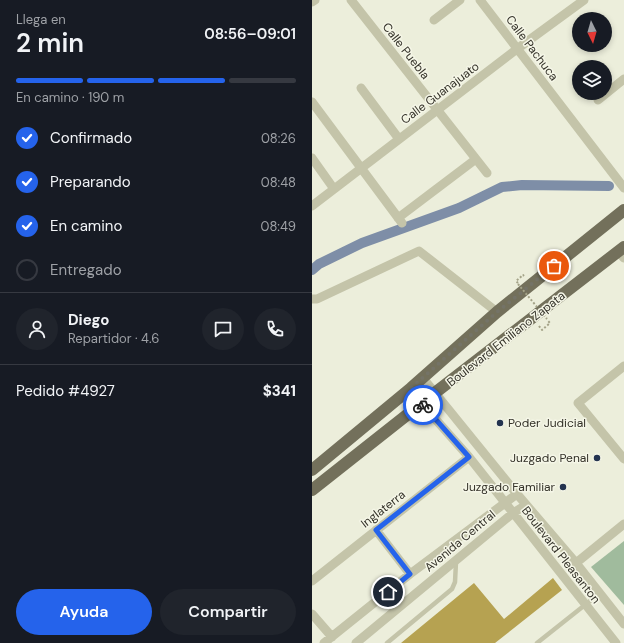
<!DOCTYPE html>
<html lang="es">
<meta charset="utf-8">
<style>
body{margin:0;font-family:"DM Sans",sans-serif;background:#20242c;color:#f1f3f6;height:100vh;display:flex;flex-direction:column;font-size:15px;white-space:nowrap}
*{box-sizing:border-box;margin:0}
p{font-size:13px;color:#9ea1a6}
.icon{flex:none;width:22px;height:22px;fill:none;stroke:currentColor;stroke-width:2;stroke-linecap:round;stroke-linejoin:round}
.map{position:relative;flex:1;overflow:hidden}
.details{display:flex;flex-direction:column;background:#171b24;width:312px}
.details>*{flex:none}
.needle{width:26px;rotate:175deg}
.buttons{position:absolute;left:260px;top:12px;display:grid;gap:8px}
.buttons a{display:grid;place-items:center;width:40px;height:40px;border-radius:50%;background:#171b24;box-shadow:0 2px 6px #0003;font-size:20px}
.pin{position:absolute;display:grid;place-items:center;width:34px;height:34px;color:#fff;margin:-17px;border:2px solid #fff;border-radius:50%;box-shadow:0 1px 4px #0007}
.courier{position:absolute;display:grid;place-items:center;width:40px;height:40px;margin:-20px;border:3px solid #2563eb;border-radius:50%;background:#fff;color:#222;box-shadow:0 1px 5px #0007}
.overview em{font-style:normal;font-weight:600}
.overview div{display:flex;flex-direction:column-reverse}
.overview{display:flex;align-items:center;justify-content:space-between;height:68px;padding:0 16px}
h1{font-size:26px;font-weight:600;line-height:30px}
.bar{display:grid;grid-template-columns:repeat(4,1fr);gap:6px 4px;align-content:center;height:48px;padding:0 16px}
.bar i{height:5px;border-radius:3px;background:#363941}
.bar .active{background:#2563eb}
.bar p{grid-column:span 4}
.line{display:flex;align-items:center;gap:10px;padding:0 16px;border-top:1px solid #363941}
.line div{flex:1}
.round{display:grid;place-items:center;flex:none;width:42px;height:42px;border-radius:21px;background:#20242c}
ol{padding:0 16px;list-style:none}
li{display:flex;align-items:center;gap:12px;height:44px}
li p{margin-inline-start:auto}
li .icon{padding:4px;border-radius:50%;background:#2563eb;color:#fff;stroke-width:4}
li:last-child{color:#9ea1a6}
li i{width:22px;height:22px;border:2px solid #363941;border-radius:50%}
.cta{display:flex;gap:8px;margin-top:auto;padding:8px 16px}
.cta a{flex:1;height:46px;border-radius:24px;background:#2563eb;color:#fff;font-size:16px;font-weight:600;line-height:46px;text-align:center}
.cta a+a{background:#20242c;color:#f1f3f6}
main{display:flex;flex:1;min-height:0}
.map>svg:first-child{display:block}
</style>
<main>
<section class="details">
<div class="overview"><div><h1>2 min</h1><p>Llega en</p></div><em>08:56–09:01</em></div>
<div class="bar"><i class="active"></i><i class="active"></i><i class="active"></i><i></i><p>En camino · 190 m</p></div>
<ol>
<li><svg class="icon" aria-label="check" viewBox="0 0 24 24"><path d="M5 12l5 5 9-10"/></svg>Confirmado<p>08:26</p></li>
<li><svg class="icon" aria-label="check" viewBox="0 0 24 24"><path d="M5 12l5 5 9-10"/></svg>Preparando<p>08:48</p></li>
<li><svg class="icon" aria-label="check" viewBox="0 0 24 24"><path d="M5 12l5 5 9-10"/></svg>En camino<p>08:49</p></li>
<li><i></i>Entregado</li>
</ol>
<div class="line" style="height:72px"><a class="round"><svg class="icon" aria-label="person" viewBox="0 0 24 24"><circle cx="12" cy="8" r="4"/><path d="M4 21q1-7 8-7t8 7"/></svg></a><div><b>Diego</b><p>Repartidor · 4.6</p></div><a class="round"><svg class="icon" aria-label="chat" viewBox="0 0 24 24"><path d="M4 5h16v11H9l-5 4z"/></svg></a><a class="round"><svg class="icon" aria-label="phone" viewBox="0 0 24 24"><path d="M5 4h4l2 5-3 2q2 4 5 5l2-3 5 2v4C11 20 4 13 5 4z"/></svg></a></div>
<div class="line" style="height:52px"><div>Pedido #4927</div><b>$341</b></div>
<div class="cta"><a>Ayuda</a><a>Compartir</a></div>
</section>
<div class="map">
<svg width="312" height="643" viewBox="0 0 312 643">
<rect width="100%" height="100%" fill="#eceedb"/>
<path fill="#a0bb9d" d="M312,541V605L279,567Z"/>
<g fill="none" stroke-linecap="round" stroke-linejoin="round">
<path stroke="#7e8ea7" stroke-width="10" d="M0,270L7,264L50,243L147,208L190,187L210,185L297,186"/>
</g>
<path fill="#b6a251" d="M241,578L250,590L183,643H89L162,583L192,619Z"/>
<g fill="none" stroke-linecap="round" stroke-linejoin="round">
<path stroke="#a4a388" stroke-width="2" stroke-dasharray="2 2" stroke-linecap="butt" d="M206,283L204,281L211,275L212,276
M227,326L230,330L238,323L235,320"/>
<path stroke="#c4c4a9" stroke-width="4.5" d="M75,643L140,589L143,582L144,562
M225,643L288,593"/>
<path stroke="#c4c4a9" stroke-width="9" d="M39,0L175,173
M168,0L312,188
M0,2L3,0
M122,20L148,0
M49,88L87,139
M286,100L312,79
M0,102L90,223
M0,158L22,189
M0,206L205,49L272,0
M86,218L164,159
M307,252L312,258
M0,299H5L107,251L185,312
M312,366L266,403L312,459
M111,378L205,494L264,563L312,624
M99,388L110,404L157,457L304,643
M64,530L98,574
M264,563L312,524
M0,581L157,457
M0,614L20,637
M12,643L98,574L205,494
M44,643L201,513L214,505"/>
<path stroke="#73705b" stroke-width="12" d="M0,470L99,388L185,312L312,210
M0,490L124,392L312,247"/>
<path stroke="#a4a388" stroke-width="2" stroke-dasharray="2 2" stroke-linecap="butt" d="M206,284L235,319"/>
</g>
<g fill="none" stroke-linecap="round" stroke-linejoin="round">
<path stroke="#747367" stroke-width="4" stroke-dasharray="0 7.2" d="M111,405L99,388L185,312L242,266"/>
<path stroke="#2563eb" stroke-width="5" d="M76,592L98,574L64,530L157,457L111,405"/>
</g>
<g fill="#23334f" stroke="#f5f6e7" stroke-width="1.5">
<circle cx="188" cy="423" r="4"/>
<circle cx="285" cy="458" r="4"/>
<circle cx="251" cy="487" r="4"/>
</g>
<g text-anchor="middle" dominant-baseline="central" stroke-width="3" stroke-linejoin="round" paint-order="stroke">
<g font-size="12" fill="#333128" stroke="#f5f6e7">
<text transform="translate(220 48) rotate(53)">Calle Pachuca</text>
<text transform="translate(94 51) rotate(52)">Calle Puebla</text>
<text transform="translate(128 93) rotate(-37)">Calle Guanajuato</text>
<text transform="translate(194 339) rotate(-38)">Boulevard Emiliano Zapata</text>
<text transform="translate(71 509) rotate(-38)">Inglaterra</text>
<text transform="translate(148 541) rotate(-40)">Avenida Central</text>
<text transform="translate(249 555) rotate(52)">Boulevard Pleasanton</text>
</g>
<g font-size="12" fill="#333128" stroke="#f5f6e7" text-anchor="end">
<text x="196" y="423" text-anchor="start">Poder Judicial</text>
<text x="277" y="458">Juzgado Penal</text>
<text x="243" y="487">Juzgado Familiar</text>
</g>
</g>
</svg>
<div class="buttons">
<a><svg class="needle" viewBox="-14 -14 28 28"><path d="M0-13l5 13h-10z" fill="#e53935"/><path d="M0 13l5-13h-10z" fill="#9ea1a6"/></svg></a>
<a><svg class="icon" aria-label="layers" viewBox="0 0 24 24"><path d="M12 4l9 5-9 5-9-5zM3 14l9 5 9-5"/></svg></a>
</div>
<div class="pin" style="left:242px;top:266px;background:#ea580c"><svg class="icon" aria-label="bag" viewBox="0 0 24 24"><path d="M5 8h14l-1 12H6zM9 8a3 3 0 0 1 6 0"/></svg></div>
<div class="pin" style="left:76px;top:592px;background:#1f2937"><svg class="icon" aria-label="home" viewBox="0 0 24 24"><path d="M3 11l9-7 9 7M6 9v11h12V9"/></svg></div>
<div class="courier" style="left:111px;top:405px"><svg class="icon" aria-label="bike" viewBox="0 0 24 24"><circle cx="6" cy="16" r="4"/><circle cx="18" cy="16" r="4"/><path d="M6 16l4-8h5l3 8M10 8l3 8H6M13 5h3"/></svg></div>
</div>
</main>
